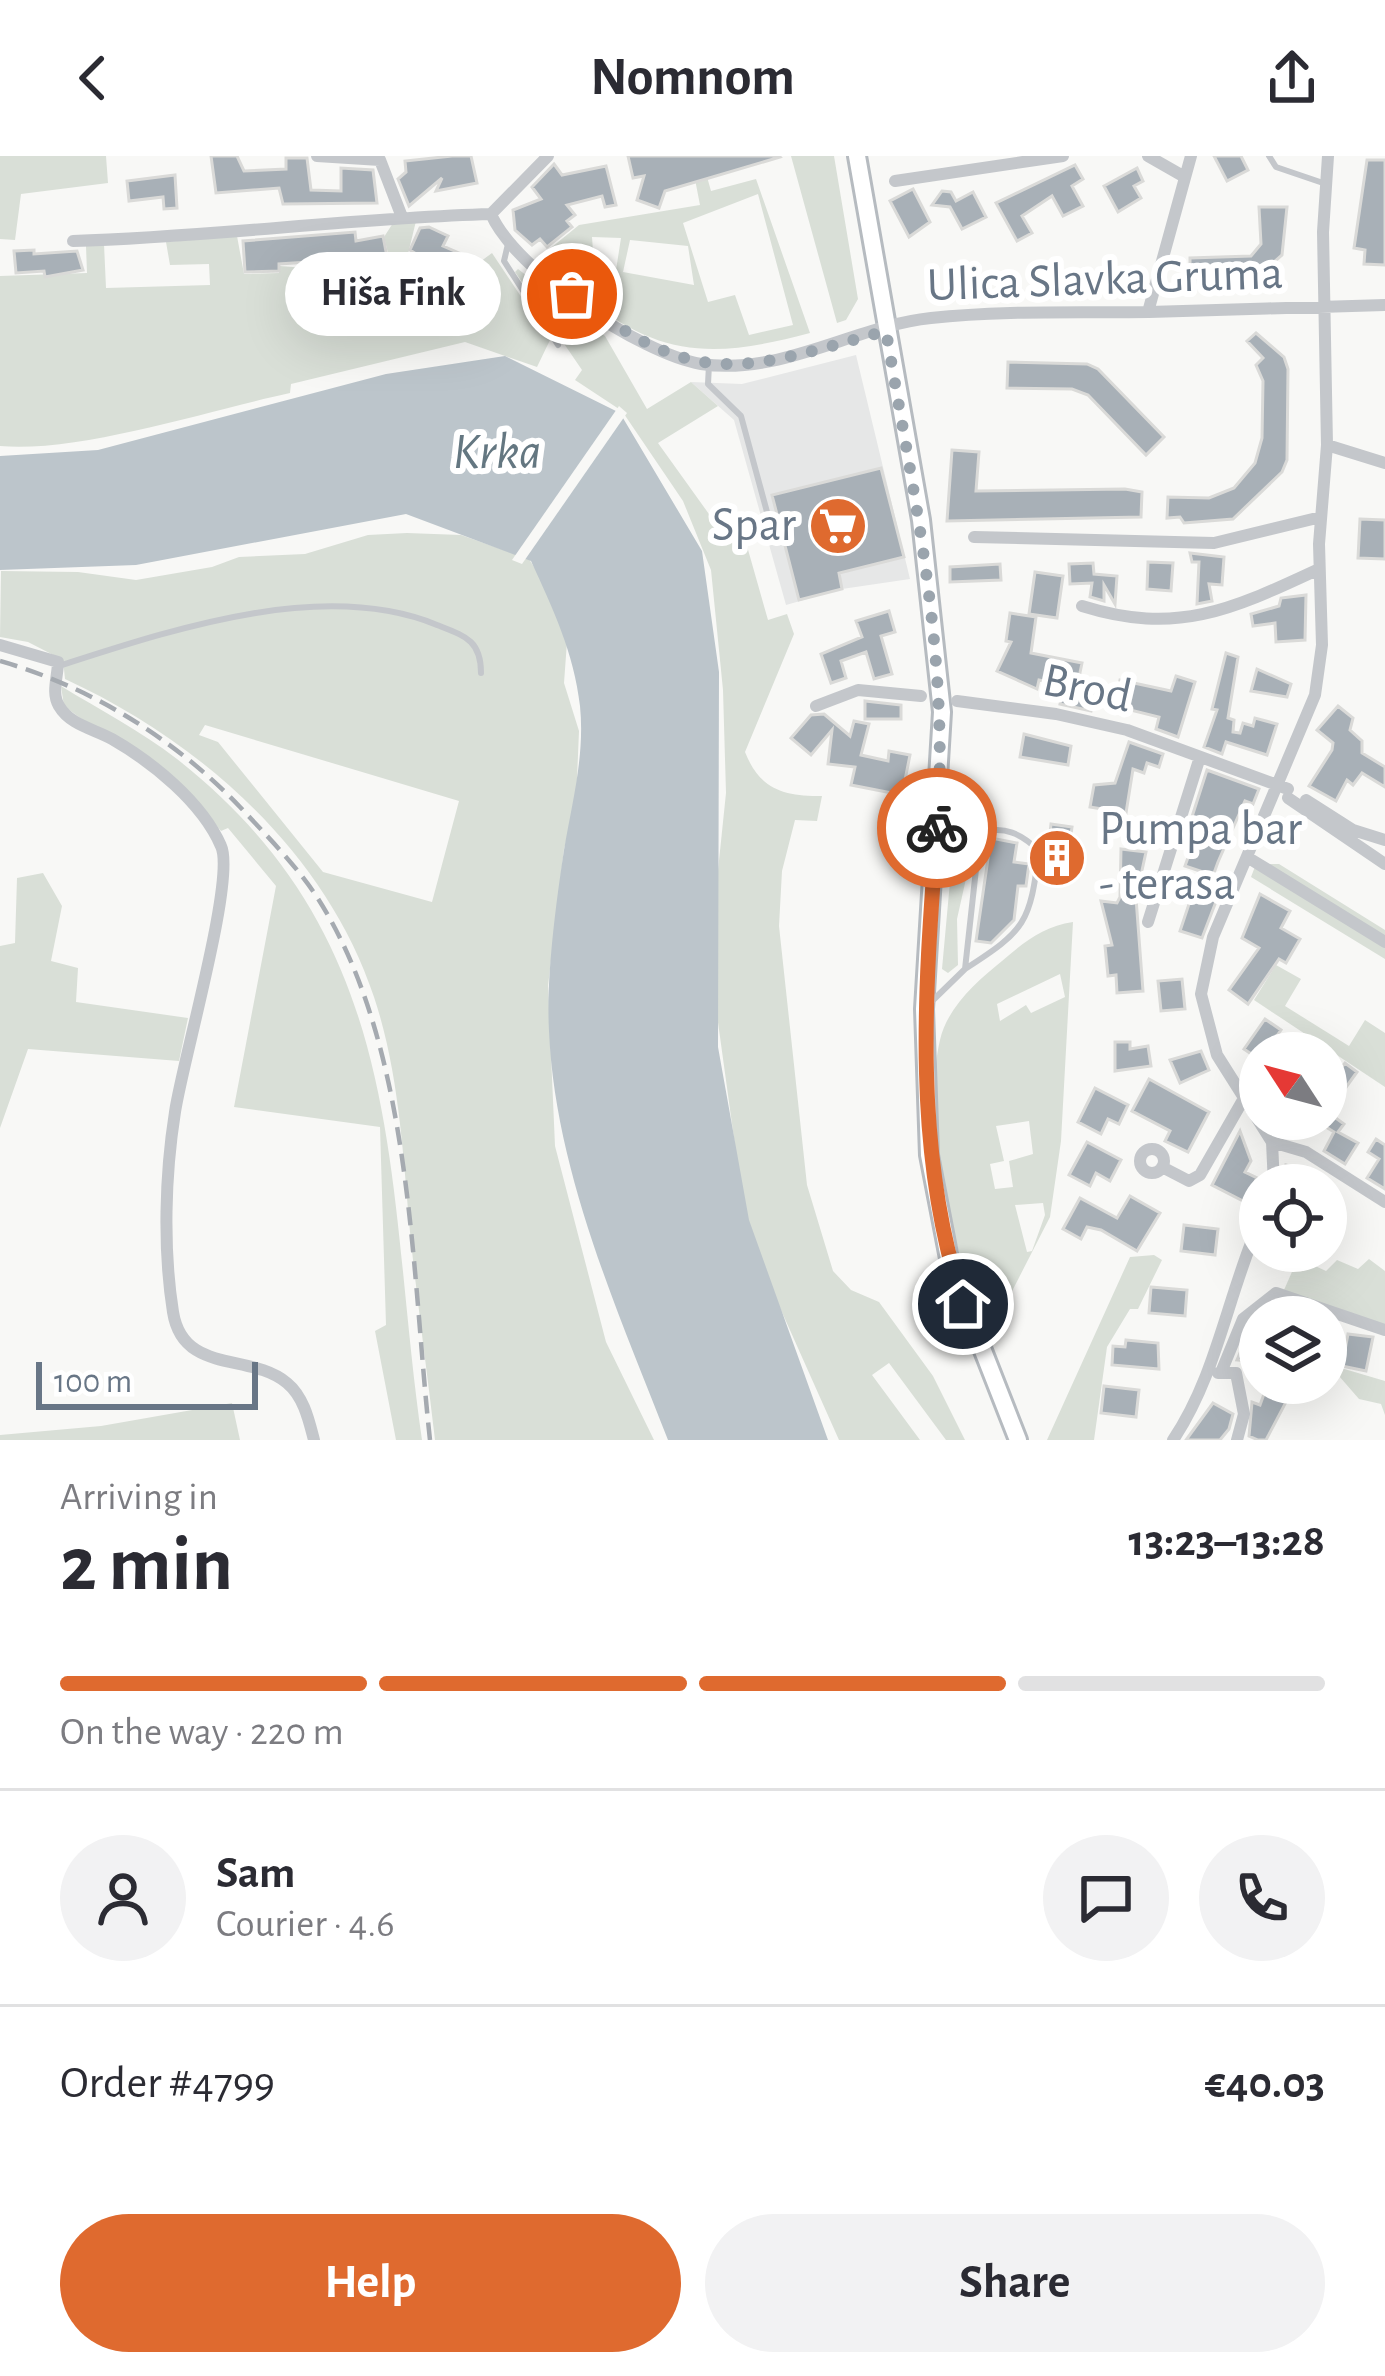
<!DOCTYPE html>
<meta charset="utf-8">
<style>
body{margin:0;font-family:"Alegreya Sans",sans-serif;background:#f2f2f3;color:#2b2b33;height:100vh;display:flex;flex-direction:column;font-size:45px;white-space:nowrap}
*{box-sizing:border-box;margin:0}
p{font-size:39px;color:#7c7c81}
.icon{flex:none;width:66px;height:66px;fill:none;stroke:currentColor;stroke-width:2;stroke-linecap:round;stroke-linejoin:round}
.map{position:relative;height:1284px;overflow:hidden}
.details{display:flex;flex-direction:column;background:#fff;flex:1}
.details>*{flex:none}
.needle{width:78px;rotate:306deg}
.controls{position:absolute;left:1239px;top:876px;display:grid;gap:24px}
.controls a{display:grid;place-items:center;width:108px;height:108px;border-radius:50%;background:#fff;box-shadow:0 12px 48px #0002;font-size:60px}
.scale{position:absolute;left:36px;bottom:30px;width:222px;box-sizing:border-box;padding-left:12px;border:6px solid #687686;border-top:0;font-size:33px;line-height:42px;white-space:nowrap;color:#687686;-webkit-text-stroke:9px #fff;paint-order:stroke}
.pin{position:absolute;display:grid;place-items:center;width:102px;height:102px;color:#fff;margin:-51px;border:6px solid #fff;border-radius:50%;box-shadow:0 3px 12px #0007}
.courier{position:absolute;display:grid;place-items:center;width:120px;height:120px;margin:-60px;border:9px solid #df6a2f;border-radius:50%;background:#fff;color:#222;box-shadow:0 3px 15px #0007}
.bubble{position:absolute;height:84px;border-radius:42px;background:#fff;box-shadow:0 12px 48px #0002;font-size:39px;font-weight:700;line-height:84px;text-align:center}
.summary em{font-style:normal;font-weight:700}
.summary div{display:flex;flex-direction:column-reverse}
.summary{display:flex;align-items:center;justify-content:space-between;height:204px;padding:0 60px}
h1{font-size:78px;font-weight:700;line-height:90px}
.bar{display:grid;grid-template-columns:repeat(4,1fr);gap:18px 12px;align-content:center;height:144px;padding:0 60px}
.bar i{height:15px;border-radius:9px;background:#e1e1e2}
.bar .selected{background:#df6a2f}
.bar p{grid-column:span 4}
.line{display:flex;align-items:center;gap:30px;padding:0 60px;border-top:3px solid #e1e1e2}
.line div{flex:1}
.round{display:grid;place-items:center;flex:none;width:126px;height:126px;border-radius:63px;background:#f2f2f3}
.action{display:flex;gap:24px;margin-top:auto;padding:24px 60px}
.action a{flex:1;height:138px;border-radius:72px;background:#df6a2f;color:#fff;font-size:48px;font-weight:700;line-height:138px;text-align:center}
.action a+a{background:#f2f2f3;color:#2b2b33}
header{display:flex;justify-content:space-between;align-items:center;height:156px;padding:0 60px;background:#fff;font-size:54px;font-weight:700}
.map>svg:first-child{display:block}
</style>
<header><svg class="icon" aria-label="back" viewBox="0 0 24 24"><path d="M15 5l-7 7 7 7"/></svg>Nomnom<svg class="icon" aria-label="share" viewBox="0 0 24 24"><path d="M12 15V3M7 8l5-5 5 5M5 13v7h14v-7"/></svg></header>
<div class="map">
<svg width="1385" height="1284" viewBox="0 0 1385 1284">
<rect width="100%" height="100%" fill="#f8f8f6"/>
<path fill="#e6e7e7" d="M856,199L910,423L842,433L786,449L734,264L691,226L742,228Z"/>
<path fill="#d9dfd7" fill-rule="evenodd" d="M0,0H106L108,27L21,38L15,84L0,83Z
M791,0H834L858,143L846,164L837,167Z
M702,3L711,35L756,23L810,177C720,201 662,204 588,143L592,125L552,91L579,69L700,49L692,8ZM758,38L793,169L749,179L735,139L708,146L683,67ZM592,81L621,82L612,140L596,136ZM630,84L688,90L694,129L623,116Z
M416,65L408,98L453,126L492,97L550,184L537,211L465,186L291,228L290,237C206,255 79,297 0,290V120L87,117L86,90L104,88L106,132L210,129L209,108L170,109L166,86L237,80L244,118L279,117L280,110L356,116L391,109L384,81L393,67Z
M518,113L605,180L647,253L691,226L718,250L658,287L724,379L743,376L768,464L787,458L794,478L745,596C760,634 784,640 822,640L817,665L795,664L782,715L779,770L807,1029L833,1115L851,1134L879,1146L933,1220L965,1284H946L889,1207L872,1219L920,1284H839L752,1089L740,1026L709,801L726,637L723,534L711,414L683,345L622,255L575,224L582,214L515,116Z
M407,377L461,379L529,403L551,438L567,486L564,527L579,575L576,647L564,693L548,830L555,990L606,1186L654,1284H435C427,1214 417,1145 410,1076C403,998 399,916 374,841C326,696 200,585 65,523L63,504L28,486L0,481L1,415L78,416L136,424L212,411L239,401L305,398L368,379ZM205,569L459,645L432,746L323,716L218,586L199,579Z
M61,530C100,554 141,575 177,603C411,787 384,1020 422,1284H396L375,1175L386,1169L380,971L234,951L276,730L228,672L221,675L201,651L64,550Z
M954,682H962L972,696L957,763L958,809L948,817L942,813Z
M1256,708H1279L1385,774V803L1251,721Z
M43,717L62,750L51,805L78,812L76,846L188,862L179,905L28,893L0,972V790L15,787L17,722Z
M1073,766L1061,985L1050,1061L987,1184C958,1106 920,967 940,884C947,852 977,825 1002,805C1024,786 1044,770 1073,766ZM1060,818L1065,841L1031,857L1026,849L1000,865L997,848ZM1029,965L1033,998L1009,1005L1013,1031L995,1033L990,1008L1004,1005L996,970ZM1043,1047L1045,1059L1032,1095L1027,1096L1015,1049Z
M1276,809L1301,823L1285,850L1349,890L1365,864L1385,877V931L1254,844Z
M1154,1099L1162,1104L1138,1153H1130L1107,1191L1094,1284H1047L1130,1101Z
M1298,1102L1326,1115L1337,1104L1358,1113L1369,1103L1385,1115V1169L1284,1134Z
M1341,1212L1385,1225V1259L1381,1248L1359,1243L1339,1220Z
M232,1247L240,1284H0V1279L101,1270Z"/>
<path fill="#bcc5cb" d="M505,200L620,257L702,395L719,516L718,891L749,1064L828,1284H668C618,1156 555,1015 549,875C546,822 556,747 564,694C572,646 585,600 580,550C574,497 553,453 531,405L406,358L136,409L0,414V300L98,294L386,218Z"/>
<path fill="#f8f8f6" d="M619,250L627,257L522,408L512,404Z"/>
<path fill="#a8b0b7" stroke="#dadad8" stroke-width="3" d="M211,0H237L244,15L286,13V2H307L311,34L341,35V12L373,14L377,47L283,48L279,32L216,37Z
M452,0H471L477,27L436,35L442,22L409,50L398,23L406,16L405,5Z
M628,0H779L780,1L665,35L659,52L637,44L644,20L633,22Z
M1214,0H1241L1248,14L1227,25Z
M1367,4H1385V109L1364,108L1365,94L1354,92Z
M554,8L562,19L606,10L616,49L605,51L602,40L567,49L575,59L567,65L572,71L547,91L540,83L532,89L515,74L513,54L541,43L532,31Z
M1075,9L1083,23L1072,30L1083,50L1063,60L1052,40L1022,60L1032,77L1017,85L996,47Z
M1137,12L1143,25L1134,30L1141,42L1118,56L1104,30Z
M175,19L177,52L164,53L163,41L129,45L127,25Z
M913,33L930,66L909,81L890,45Z
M942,35L951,36L956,45L973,36L986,61L962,73L950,51L932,49Z
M1259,51H1287L1282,99L1252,125L1190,127V102L1251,100L1261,88Z
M429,71L448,80L443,90L459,97L449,119L410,94L420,72Z
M355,76L356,85L383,80L388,106L356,112L324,105L279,108V115L245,116L243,85Z
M34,94V98L77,95L83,114L45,121L44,115L16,117L14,95Z
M1256,177L1284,201L1288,213L1287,304L1282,316L1233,363L1184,367L1180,361L1167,362L1168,341L1209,342L1234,332L1255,307L1262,282L1263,225L1256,209L1263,202L1247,185Z
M1008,206L1087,208L1098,213L1164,281L1146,299L1088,239L1072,233L1007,232Z
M952,294L979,296L976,335L1125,333L1142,336L1141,361L947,365Z
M881,312L904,401L839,417L842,433L799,444L772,339Z
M1360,363L1385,364V403L1358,402Z
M1190,397L1224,401L1222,429L1209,428L1212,445L1197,448L1199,406H1192Z
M1148,406L1173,407L1171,435L1147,433Z
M1093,407L1094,418L1117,420L1115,448L1104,429V445L1090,441L1092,427L1070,428L1069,408Z
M1000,408L1001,424L950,426V411Z
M1035,416L1063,420L1057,462L1029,458Z
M1306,439L1305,484L1276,486L1275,467L1253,470L1251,458L1279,450L1281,442Z
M889,455L895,476L881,480L892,518L874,523L866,496L841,505L846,522L831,527L821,498L862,481L856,465Z
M1010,457L1036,461L1031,497L1082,507L1076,536L1094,539L1091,555L1060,548L1064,529L1039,524L1037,533L997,515L1011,486L1006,485Z
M1226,497L1238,501L1228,562L1234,564L1233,576L1240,577L1243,567L1253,570L1255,562L1277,568L1267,599L1226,586L1222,598L1204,591L1217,554L1212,553Z
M1257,513L1291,528L1287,541L1251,535Z
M1176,520L1195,526L1178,581L1156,573L1159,561L1114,550L1120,524L1171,535Z
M865,545L901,549V563H865Z
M1338,550L1353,562L1350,574L1362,585V597L1385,611V631L1362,617L1353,629L1347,624L1336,645L1309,630L1332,594L1333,587L1317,574Z
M824,558L850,580L854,565L869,568L861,599L888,605L889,595L910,599L902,639L851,629L855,611L828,608L832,574L811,599L791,582L811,559Z
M1024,578L1071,590L1068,609L1020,601Z
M1129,586L1163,598L1159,611L1147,607L1144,617L1133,613L1126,657L1090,651L1094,629L1115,627Z
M1207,614L1259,633L1253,648L1245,645L1218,706L1206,739L1217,743L1202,782L1180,775L1200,715L1185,710L1196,679L1190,667Z
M1051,668L1072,671L1066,714L1046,711Z
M991,682L1017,687L1014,706L1029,708L1026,730H1018L1014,764L991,787L976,785Z
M1121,693L1146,696L1136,742L1143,835L1117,837L1116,819L1108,820L1105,790L1112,789L1101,745L1117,747L1120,741Z
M1260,738L1290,755L1281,772L1300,783L1286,807L1279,803L1248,848L1229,834L1259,792L1242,782Z
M1182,823L1185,853L1161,855L1158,825Z
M1265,863L1281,874L1260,904L1244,893Z
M1115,886H1130V893L1148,890L1151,910L1115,915Z
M1201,895L1209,914L1180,927L1170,904Z
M1326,898L1341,912L1345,907L1357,916L1326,959Z
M1149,923L1209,956L1188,996L1165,985L1170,975L1132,955Z
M1095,932L1128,949L1119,968L1108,963L1101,978L1078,966Z
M1333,960L1344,968L1338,976L1358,987L1345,1008L1324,995L1334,976L1326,971Z
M1240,975L1251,1005L1245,1016L1257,1022L1245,1046L1212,1029Z
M1376,983L1385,989V1033L1367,1022L1379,1003L1368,996Z
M1087,986L1121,1004L1110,1025L1096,1017L1090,1030L1069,1019Z
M1286,1009L1320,1019L1318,1029H1284Z
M1130,1040L1160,1057L1137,1095L1101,1074L1087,1071L1081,1083L1063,1073L1080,1042L1117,1062Z
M1184,1069L1218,1073L1215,1099L1181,1095Z
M1151,1131L1187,1134L1185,1160L1149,1157Z
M1249,1176L1260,1177V1206L1237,1204Z
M1348,1178L1373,1181L1366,1215L1342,1210Z
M1126,1184L1158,1187L1159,1213L1112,1209L1113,1190L1125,1191Z
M1268,1227H1296L1266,1284H1258L1249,1280L1252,1246L1260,1249Z
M1104,1230L1139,1234L1136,1261L1101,1257Z
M1213,1247L1233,1258L1229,1273L1220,1284H1186Z"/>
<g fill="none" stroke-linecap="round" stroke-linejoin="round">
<g stroke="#b6bbc0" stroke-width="22">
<path id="secondary" d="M857,0L921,364L942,556L924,853L929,999L951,1113L1018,1284"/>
</g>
<path stroke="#c4c7cb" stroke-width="6" d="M1269,0L1276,11L1326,28
M508,88L504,105L558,189
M709,209L708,228L741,260L767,356
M59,510C171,474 323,422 437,469C465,480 481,484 481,517
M965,813C1026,774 1030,767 1039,695C1022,678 1004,669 980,677
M927,850L965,813L980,677L940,660"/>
<path stroke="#c4c7cb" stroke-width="12" d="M317,0L380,4L402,61
M1148,0L1183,20
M895,25L1063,0
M491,58C515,114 641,198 701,208C782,220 854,170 931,162C1003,154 1076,157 1149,156C1228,154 1306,151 1385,149
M73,85C213,81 351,62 491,58L548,0
M1148,156L1191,0
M1327,289L1385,307
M974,381L1214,387L1321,361
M1082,450C1178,480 1233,453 1319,413
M0,489L58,506C58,520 51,537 59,550C70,569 94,573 112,583C152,606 202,646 221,690C236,722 182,907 175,956C165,1019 163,1093 173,1156C183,1219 250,1196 287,1227C304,1241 309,1265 314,1284
M957,545L1056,558L1127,574L1288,633
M816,550L858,534L921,540
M1288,642L1385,708
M1306,644L1353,674L1385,684
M1247,701L1385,786
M1148,766L1199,604
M1272,986L1306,996L1385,1046
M1140 1005a12 12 0 1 1 24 0a12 12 0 1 1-24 0Z
M1162,1011L1189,1025L1200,1019L1243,944
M1274,1029L1272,986L1217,899L1201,838L1213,781L1315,539L1322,489L1319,388L1327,289L1323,76L1328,0
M1222,1214L1243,1163L1276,1137L1385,1174
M1218,1217H1236L1244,1258L1237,1284
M1173,1284C1217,1219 1228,1137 1260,1065"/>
<use href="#secondary" stroke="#fff" stroke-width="16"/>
<path stroke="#a5aab0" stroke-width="4.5" stroke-dasharray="18 9" stroke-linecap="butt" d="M0,505C91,531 175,583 240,651C267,680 295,708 317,741C413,891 411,1112 430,1284"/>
</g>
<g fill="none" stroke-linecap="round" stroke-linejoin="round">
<path stroke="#9aa4ad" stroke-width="12" stroke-dasharray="0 21.6" d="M572,138C698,235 741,215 886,175C914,342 950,502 937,672"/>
<path stroke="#df6a2f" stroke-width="15" d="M937,672C925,833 912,992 963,1148"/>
</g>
<defs>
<g id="supermarket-disc" transform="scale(3)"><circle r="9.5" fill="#df6a2f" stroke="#fff"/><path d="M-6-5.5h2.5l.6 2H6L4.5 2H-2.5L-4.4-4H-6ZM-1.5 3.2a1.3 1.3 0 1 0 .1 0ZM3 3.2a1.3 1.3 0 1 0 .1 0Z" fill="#fff"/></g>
<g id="building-disc" transform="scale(3)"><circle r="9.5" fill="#df6a2f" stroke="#fff"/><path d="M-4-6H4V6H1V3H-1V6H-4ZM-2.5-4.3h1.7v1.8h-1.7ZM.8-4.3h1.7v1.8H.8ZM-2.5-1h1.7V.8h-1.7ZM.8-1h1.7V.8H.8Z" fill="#fff"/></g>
</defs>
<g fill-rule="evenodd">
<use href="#supermarket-disc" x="838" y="370"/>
<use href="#building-disc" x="1057" y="702"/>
</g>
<g text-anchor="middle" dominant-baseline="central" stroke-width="12" stroke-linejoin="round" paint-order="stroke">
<g font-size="48" fill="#687686" stroke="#fff">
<text transform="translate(1105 124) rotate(-2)">Ulica Slavka Gruma</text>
<text transform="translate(1087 533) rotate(12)">Brod</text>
</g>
<g font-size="48" fill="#687686" stroke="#fff" text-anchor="end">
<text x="796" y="370">Spar</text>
<text x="1099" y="674" text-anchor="start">Pumpa bar<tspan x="1099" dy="55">- terasa</tspan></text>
</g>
<g font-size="51" font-style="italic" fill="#647781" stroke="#fff">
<text x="497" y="296">Krka</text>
</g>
</g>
</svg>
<div class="controls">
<a><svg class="needle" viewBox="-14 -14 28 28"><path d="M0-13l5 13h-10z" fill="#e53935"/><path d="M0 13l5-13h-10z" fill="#7c7c81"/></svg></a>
<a><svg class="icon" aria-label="locate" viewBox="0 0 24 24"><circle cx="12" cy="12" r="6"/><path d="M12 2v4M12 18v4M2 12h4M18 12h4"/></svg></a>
<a><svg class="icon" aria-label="layers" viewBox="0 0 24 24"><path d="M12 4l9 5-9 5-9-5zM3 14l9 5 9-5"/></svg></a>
</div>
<div class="scale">100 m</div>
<div class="pin" style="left:572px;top:138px;background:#ea580c"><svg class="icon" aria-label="bag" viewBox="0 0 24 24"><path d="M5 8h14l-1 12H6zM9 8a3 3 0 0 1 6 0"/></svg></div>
<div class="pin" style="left:963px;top:1148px;background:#1f2937"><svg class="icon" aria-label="home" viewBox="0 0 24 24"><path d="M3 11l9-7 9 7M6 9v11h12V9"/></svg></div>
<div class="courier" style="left:937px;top:672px"><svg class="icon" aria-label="bike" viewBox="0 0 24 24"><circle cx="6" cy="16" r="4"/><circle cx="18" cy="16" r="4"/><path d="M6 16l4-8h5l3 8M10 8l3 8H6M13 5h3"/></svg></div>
<div class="bubble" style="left:285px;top:96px;width:216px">Hiša Fink</div>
</div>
<section class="details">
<div class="summary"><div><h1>2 min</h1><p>Arriving in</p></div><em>13:23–13:28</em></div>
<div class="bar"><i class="selected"></i><i class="selected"></i><i class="selected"></i><i></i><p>On the way · 220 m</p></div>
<div class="line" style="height:216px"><a class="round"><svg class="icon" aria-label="person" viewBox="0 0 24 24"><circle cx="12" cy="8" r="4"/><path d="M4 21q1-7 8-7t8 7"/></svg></a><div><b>Sam</b><p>Courier · 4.6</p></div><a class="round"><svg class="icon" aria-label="chat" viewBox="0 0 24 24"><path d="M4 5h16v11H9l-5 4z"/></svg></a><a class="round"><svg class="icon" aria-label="phone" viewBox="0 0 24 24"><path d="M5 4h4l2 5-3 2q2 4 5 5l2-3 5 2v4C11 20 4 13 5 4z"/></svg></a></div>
<div class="line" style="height:156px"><div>Order #4799</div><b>€40.03</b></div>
<div class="action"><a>Help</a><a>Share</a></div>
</section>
